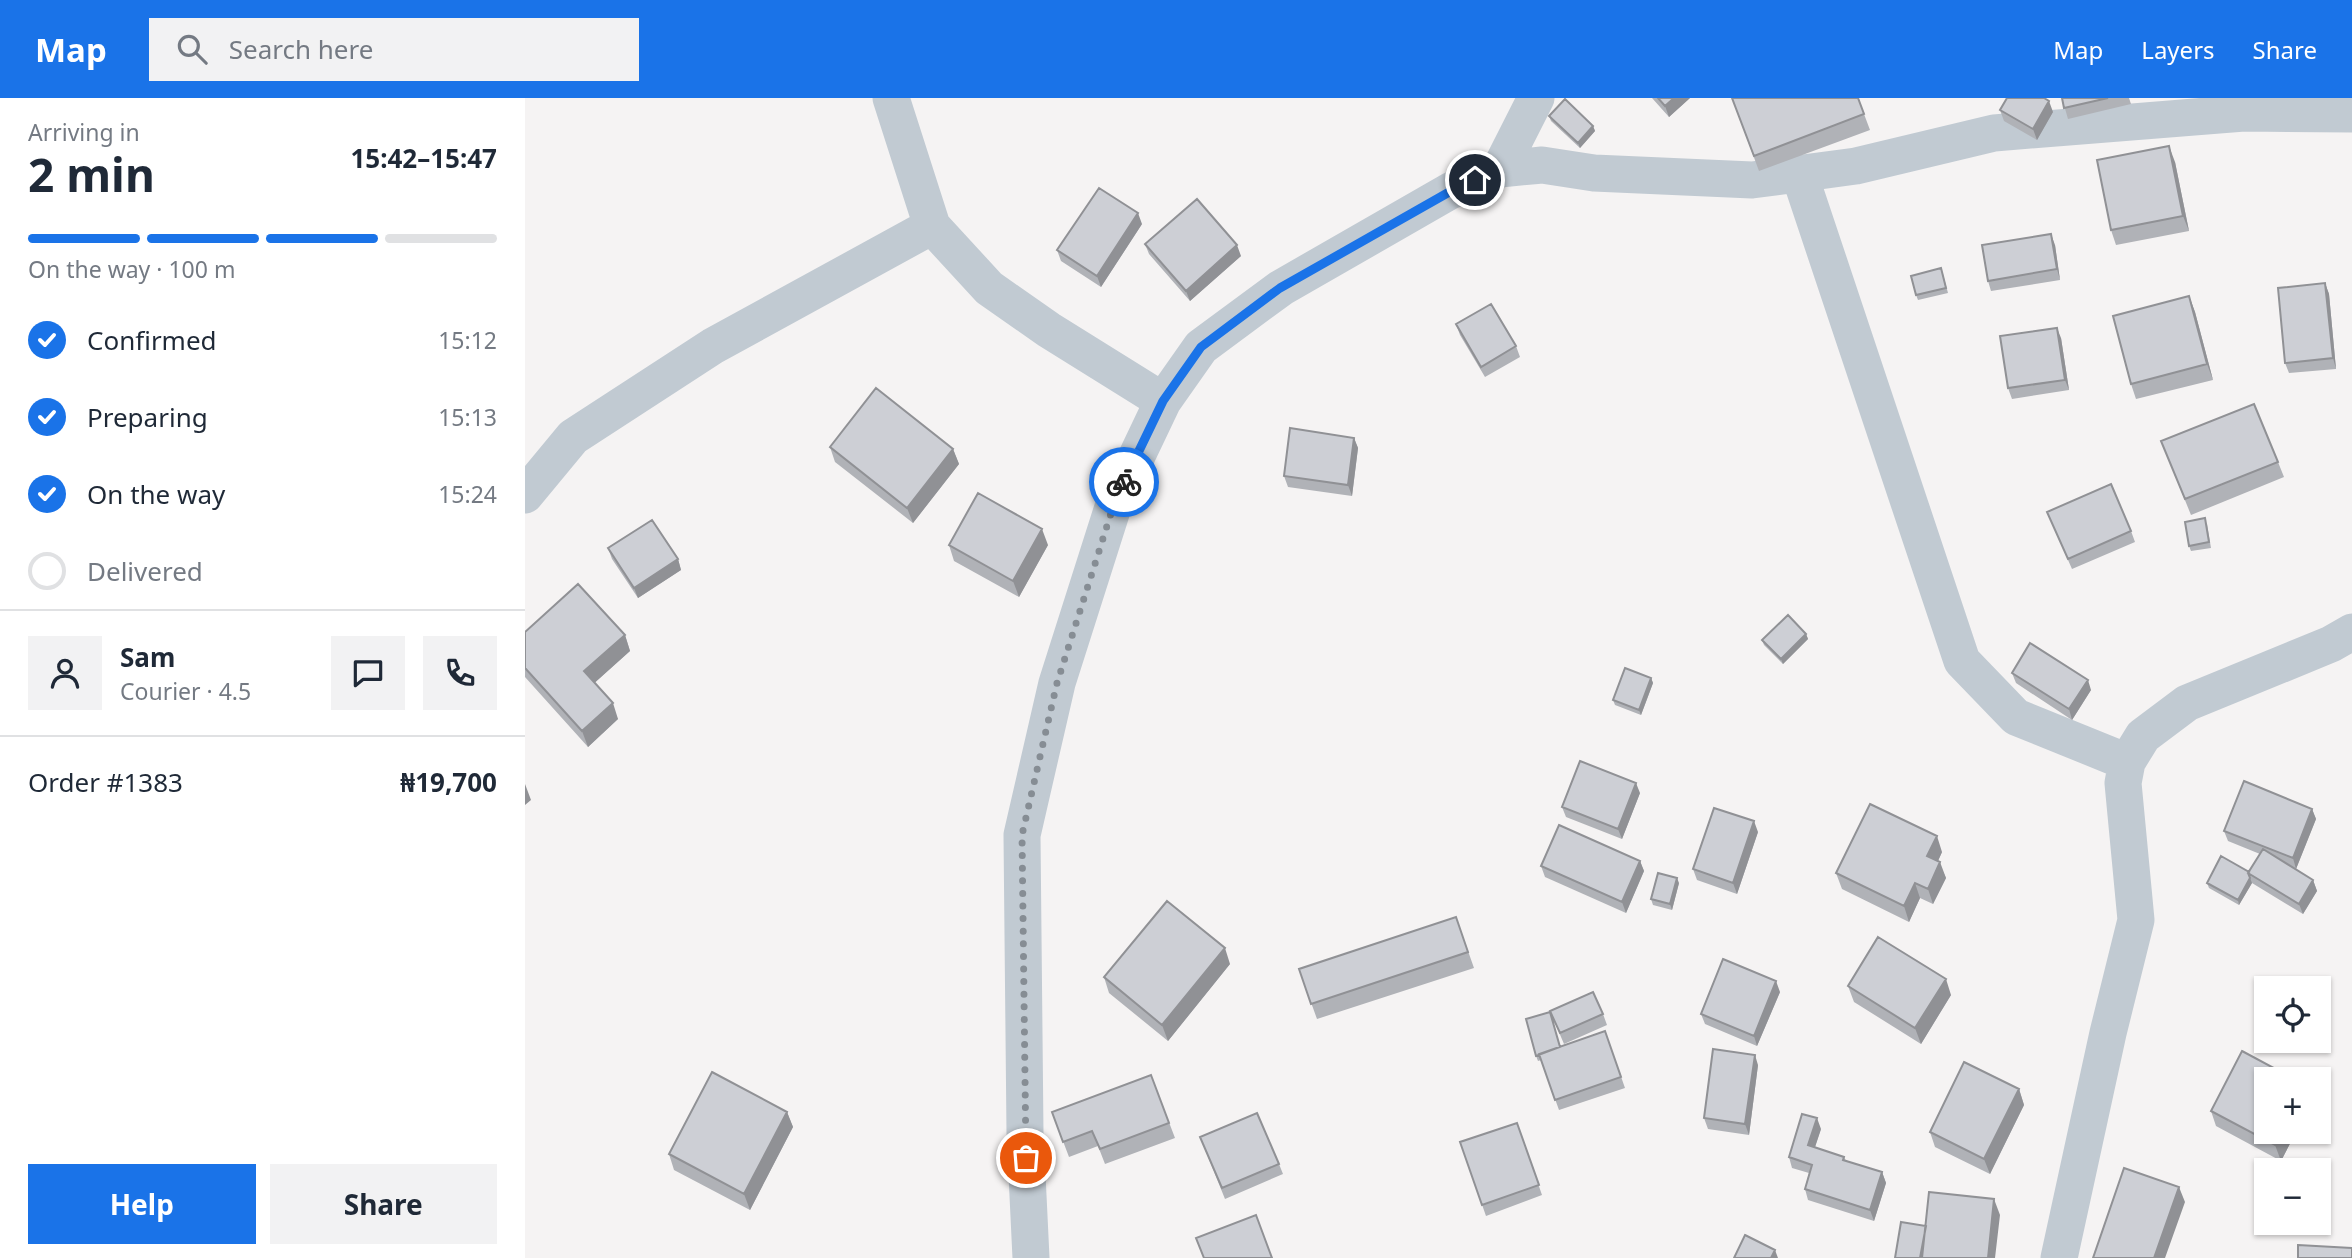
<!DOCTYPE html>
<meta charset="utf-8">
<style>
body{margin:0;font-family:"Noto Sans",sans-serif;background:#f2f2f3;color:#1f2937;height:100vh;display:flex;flex-direction:column;font-size:26px;white-space:nowrap}
*{box-sizing:border-box;margin:0}
p{font-size:23px;color:#747a83}
.icon{flex:none;width:38px;height:38px;fill:none;stroke:currentColor;stroke-width:2;stroke-linecap:round;stroke-linejoin:round}
.map{position:relative;flex:1;overflow:hidden}
.side{display:flex;flex-direction:column;background:#fff;width:525px}
.side>*{flex:none}
.controls{position:absolute;left:1729px;top:878px;display:grid;gap:14px}
.controls a{display:grid;place-items:center;width:77px;height:77px;border-radius:0px;background:#fff;box-shadow:0 2px 5px #0004;font-size:35px}
.pin{position:absolute;display:grid;place-items:center;width:60px;height:60px;color:#fff;margin:-30px;border:4px solid #fff;border-radius:50%;box-shadow:0 2px 7px #0007}
.courier{position:absolute;display:grid;place-items:center;width:70px;height:70px;margin:-35px;border:5px solid #1a73e8;border-radius:50%;background:#fff;color:#222;box-shadow:0 2px 9px #0007}
.overview em{font-style:normal;font-weight:700}
.overview div{display:flex;flex-direction:column-reverse}
.overview{display:flex;align-items:center;justify-content:space-between;height:119px;padding:0 28px}
h1{font-size:46px;font-weight:700;line-height:52px}
.bar{display:grid;grid-template-columns:repeat(4,1fr);gap:10px 7px;align-content:center;height:84px;padding:0 28px}
.bar i{height:9px;border-radius:5px;background:#e0e1e3}
.bar .current{background:#1a73e8}
.bar p{grid-column:span 4}
.line{display:flex;align-items:center;gap:18px;padding:0 28px;border-top:2px solid #e0e1e3}
.line div{flex:1}
.round{display:grid;place-items:center;flex:none;width:74px;height:74px;border-radius:0px;background:#f2f2f3}
ol{padding:0 28px;list-style:none}
li{display:flex;align-items:center;gap:21px;height:77px}
li p{margin-inline-start:auto}
li .icon{padding:7px;border-radius:50%;background:#1a73e8;color:#fff;stroke-width:4}
li:last-child{color:#747a83}
li i{width:38px;height:38px;border:4px solid #e0e1e3;border-radius:50%}
.primary-button{display:flex;gap:14px;margin-top:auto;padding:14px 28px}
.primary-button a{flex:1;height:80px;border-radius:0px;background:#1a73e8;color:#fff;font-size:28px;font-weight:700;line-height:80px;text-align:center}
.primary-button a+a{background:#f2f2f3;color:#1f2937}
header{display:flex;align-items:center;gap:42px;box-sizing:border-box;height:98px;padding:0 35px;background:#1a73e8;color:#fff}
header strong{font-size:33px}
nav{display:flex;gap:38px;margin-inline-start:auto;font-size:24px}
.search{width:490px;height:63px;background:#f2f2f3;display:flex;align-items:center;gap:18px;box-sizing:border-box;padding:0 24px;border-radius:0px;color:#747a83;font-size:26px}
main{display:flex;flex:1;min-height:0}
.map>svg:first-child{display:block}
</style>
<header>
<strong>Map</strong>
<div class="search"><svg class="icon" aria-label="search" viewBox="0 0 24 24"><circle cx="10" cy="10" r="6"/><path d="M15 15l6 6"/></svg>Search here</div>
<nav><a>Map</a><a>Layers</a><a>Share</a></nav>
</header>
<main>
<section class="side">
<div class="overview"><div><h1>2 min</h1><p>Arriving in</p></div><em>15:42–15:47</em></div>
<div class="bar"><i class="current"></i><i class="current"></i><i class="current"></i><i></i><p>On the way · 100 m</p></div>
<ol>
<li><svg class="icon" aria-label="check" viewBox="0 0 24 24"><path d="M5 12l5 5 9-10"/></svg>Confirmed<p>15:12</p></li>
<li><svg class="icon" aria-label="check" viewBox="0 0 24 24"><path d="M5 12l5 5 9-10"/></svg>Preparing<p>15:13</p></li>
<li><svg class="icon" aria-label="check" viewBox="0 0 24 24"><path d="M5 12l5 5 9-10"/></svg>On the way<p>15:24</p></li>
<li><i></i>Delivered</li>
</ol>
<div class="line" style="height:126px"><a class="round"><svg class="icon" aria-label="person" viewBox="0 0 24 24"><circle cx="12" cy="8" r="4"/><path d="M4 21q1-7 8-7t8 7"/></svg></a><div><b>Sam</b><p>Courier · 4.5</p></div><a class="round"><svg class="icon" aria-label="chat" viewBox="0 0 24 24"><path d="M4 5h16v11H9l-5 4z"/></svg></a><a class="round"><svg class="icon" aria-label="phone" viewBox="0 0 24 24"><path d="M5 4h4l2 5-3 2q2 4 5 5l2-3 5 2v4C11 20 4 13 5 4z"/></svg></a></div>
<div class="line" style="height:91px"><div>Order #1383</div><b>₦19,700</b></div>
<div class="primary-button"><a>Help</a><a>Share</a></div>
</section>
<div class="map">
<svg width="1827" height="1160" viewBox="0 0 1827 1160">
<rect width="100%" height="100%" fill="#f5f3f3"/>
<g fill="none" stroke-linecap="round" stroke-linejoin="round">
<path stroke="#c1cad2" stroke-width="37" d="M366,0L407,128L464,190L524,232L638,303
M975,71L1011,0
M1274,75L1437,563L1491,619L1602,664
M0,397L48,339L188,248L407,128
M506,1160L500,1035L497,737L532,585L589,406L638,303L676,249L756,190L925,93L975,71L1017,67L1069,75L1227,82L1331,68L1469,35L1719,15L1827,16
M1534,1160L1583,935L1611,822L1598,685L1602,664L1618,638L1662,605L1806,546L1827,534"/>
</g>
<path fill="#b0b2b7" d="M1127,0H1165L1144,19Z
M1207,0H1333L1345,32L1234,73Z
M1537,0H1604L1606,6L1543,21Z
M1475,12L1528,14L1512,42L1479,23Z
M1024,18L1068,28L1070,33L1055,50L1026,23Z
M1650,64L1664,133L1591,147L1586,132Z
M617,126L576,189L536,163L532,152Z
M620,146L716,158L665,203L624,156Z
M1530,147L1535,182L1466,193L1463,183Z
M1418,176L1423,195L1393,202L1391,197Z
M1800,185L1804,196L1811,271L1764,275L1760,265Z
M1664,198L1670,214L1688,282L1611,301L1606,286Z
M931,226L991,248L995,259L960,279L935,237Z
M1536,240L1544,292L1487,301L1483,290Z
M829,340L833,350L827,398L763,389L759,378Z
M1636,343L1753,364L1759,379L1666,417Z
M305,349L428,351L434,366L388,425L310,364Z
M1522,414L1606,433L1610,444L1547,471Z
M1682,426L1686,450L1666,453L1664,448Z
M424,447H523L494,499L429,463Z
M83,450L153,461L156,472L113,500L87,461Z
M0,534L100,537L105,553L69,585L93,621L63,649L0,579Z
M1281,536L1283,541L1258,566L1239,547L1237,542Z
M1487,575L1566,592L1547,622L1491,585Z
M1126,580L1128,585L1116,617L1090,607L1088,602Z
M1115,695L1097,741L1041,719L1037,709Z
M1787,711L1791,721L1771,771L1768,770L1788,782L1792,793L1778,816L1727,785L1714,807L1684,790L1682,785L1724,774L1735,756L1703,743L1699,733Z
M1233,734L1212,796L1172,782L1168,771Z
M1417,754L1413,763L1421,780L1408,806L1395,800L1384,824L1317,791L1311,775Z
M1115,763L1119,773L1101,815L1020,779L1016,768Z
M1154,785L1147,812L1128,807L1126,801Z
M931,819L949,870L792,921L774,871Z
M705,866L643,943L584,895L579,879Z
M1323,888L1426,897L1396,946L1329,904Z
M1255,894L1232,948L1180,926L1176,916Z
M1025,913L1078,916L1082,927L1039,946Z
M1080,933L1100,990L1034,1012L1016,962L1013,963L1011,958Z
M1233,967L1224,1037L1183,1031L1179,1020Z
M626,977L650,1040L580,1066L573,1048L544,1059L527,1014Z
M1494,991L1499,1007L1465,1076L1410,1049L1405,1034Z
M1686,1013L1741,1034H1771L1756,1063L1691,1028Z
M262,1014L268,1029L225,1112L149,1072L144,1056Z
M992,1025L1017,1097L961,1118L935,1044Z
M1296,1031L1290,1049L1319,1059L1321,1063L1357,1074L1361,1085L1349,1123L1283,1102L1280,1091L1284,1075L1267,1070L1264,1059Z
M675,1039L754,1066L758,1076L700,1101Z"/>
<path fill="#909195" d="M1149,0H1165L1144,19L1140,8Z
M1524,3L1528,14L1512,42L1508,31Z
M1068,28L1070,33L1055,50L1053,45Z
M1644,48L1650,64L1664,133L1658,118Z
M613,115L617,126L576,189L572,178Z
M1526,136L1530,147L1535,182L1532,171Z
M712,147L716,158L665,203L661,193Z
M1800,185L1804,196L1811,271L1808,260Z
M1664,198L1670,214L1688,282L1682,266Z
M1532,230L1536,240L1544,292L1540,282Z
M829,340L833,350L827,398L823,387Z
M428,351L434,366L388,425L382,410Z
M517,431L523,447L494,499L488,483Z
M153,461L156,472L113,500L109,490Z
M1281,536L1283,541L1258,566L1256,561Z
M100,537L105,553L65,589L59,573Z
M1126,580L1128,585L1116,617L1114,612Z
M1563,582L1566,592L1547,622L1544,611Z
M88,605L93,621L63,649L57,633Z
M1111,685L1115,695L1097,741L1093,731Z
M0,686L6,702L0,707Z
M1787,711L1791,721L1771,771L1768,760Z
M1229,723L1233,734L1212,796L1208,785Z
M1412,738L1417,754L1408,774L1402,758Z
M1115,763L1119,773L1101,815L1097,804Z
M1415,764L1421,780L1408,806L1403,791Z
M1152,780L1154,785L1147,812L1145,806Z
M1725,780L1727,785L1714,807L1713,802Z
M1788,782L1792,793L1778,816L1774,806Z
M1390,785L1395,800L1384,824L1379,808Z
M700,850L705,866L643,943L637,927Z
M1421,881L1426,897L1396,946L1390,930Z
M1251,883L1255,894L1232,948L1229,938Z
M1230,957L1233,967L1224,1037L1220,1026Z
M1494,991L1499,1007L1465,1076L1459,1061Z
M262,1014L268,1029L225,1112L219,1096Z
M1292,1020L1296,1031L1287,1058L1283,1047Z
M1757,1034H1771L1756,1063L1750,1047Z
M1357,1074L1361,1085L1349,1123L1345,1112Z
M1654,1089L1660,1104L1640,1160H1629Z
M1469,1101L1475,1117L1470,1160H1463Z
M1250,1152L1253,1160H1246Z"/>
<path fill="#cdcfd5" stroke="#909195" stroke-width="2" d="M1133,0H1149L1140,8Z
M1207,0H1333L1339,16L1229,58Z
M1482,0H1519L1524,3L1508,31L1475,12Z
M1537,0H1583L1539,10Z
M1040,1L1068,28L1053,45L1024,18Z
M1644,48L1658,118L1586,132L1572,62Z
M574,90L613,115L572,178L532,152Z
M672,101L712,147L661,193L620,146Z
M1526,136L1532,171L1463,183L1457,147Z
M1416,170L1421,190L1391,197L1386,178Z
M1800,185L1808,260L1760,265L1753,190Z
M1664,198L1682,266L1606,286L1588,218Z
M966,206L991,248L956,269L931,226Z
M1532,230L1540,282L1483,290L1475,238Z
M351,290L428,351L382,410L305,349Z
M1729,306L1753,364L1660,401L1636,343Z
M765,330L829,340L823,387L759,378Z
M1586,386L1606,433L1543,461L1522,414Z
M453,395L517,431L488,483L424,447Z
M1680,420L1684,444L1664,448L1660,424Z
M127,422L153,461L109,490L83,450Z
M53,486L100,537L59,573L88,605L57,633L0,570V534Z
M1263,517L1281,536L1256,561L1237,542Z
M1505,545L1563,582L1544,611L1487,575Z
M1100,570L1126,580L1114,612L1088,602Z
M1055,663L1111,685L1093,731L1037,709Z
M1719,683L1787,711L1768,760L1699,733Z
M1345,706L1412,738L1402,758L1415,764L1403,791L1390,785L1379,808L1311,775Z
M1189,710L1229,723L1208,785L1168,771Z
M1034,727L1115,763L1097,804L1016,768Z
M1738,751L1788,782L1774,806L1723,775Z
M1696,758L1724,774L1723,775L1725,780L1713,802L1682,785Z
M1133,775L1152,780L1145,806L1126,801Z
M642,803L700,850L637,927L579,879Z
M931,819L943,854L786,906L774,871Z
M1353,839L1421,881L1390,930L1323,888Z
M1198,861L1251,883L1229,938L1176,916Z
M1068,894L1078,916L1035,935L1025,913Z
M1025,914L1035,949L1011,958L1001,921Z
M1080,933L1096,979L1030,1002L1014,956Z
M1188,951L1230,957L1220,1026L1179,1020Z
M1717,953L1771,982H1741V1034H1757L1750,1047L1686,1013Z
M1439,964L1494,991L1459,1061L1405,1034Z
M187,974L262,1014L219,1096L144,1056Z
M626,977L644,1025L575,1051L567,1033L538,1044L527,1014Z
M732,1015L754,1066L697,1090L675,1039Z
M1277,1016L1292,1020L1283,1047L1319,1059L1318,1062L1357,1074L1345,1112L1280,1091L1287,1067L1264,1059Z
M992,1025L1014,1087L957,1107L935,1044Z
M1599,1070L1654,1089L1629,1160H1568Z
M1404,1094L1469,1101L1463,1160H1397Z
M731,1117L747,1160H679L671,1140Z
M1376,1124L1401,1128L1395,1160H1370Z
M1220,1137L1250,1152L1246,1160H1209Z
M1773,1147L1827,1150V1160H1773Z"/>
<g fill="none" stroke-linecap="round" stroke-linejoin="round">
<path stroke="#868d94" stroke-width="7" stroke-dasharray="0 12.6" d="M501,1060L497,737L532,585L589,406L599,384"/>
<path stroke="#1a73e8" stroke-width="9" d="M599,384L638,303L676,249L755,190L926,93L950,82"/>
</g>
</svg>
<div class="controls">
<a><svg class="icon" aria-label="locate" viewBox="0 0 24 24"><circle cx="12" cy="12" r="6"/><path d="M12 2v4M12 18v4M2 12h4M18 12h4"/></svg></a>
<a>+</a>
<a>−</a>
</div>
<div class="pin" style="left:501px;top:1060px;background:#ea580c"><svg class="icon" aria-label="bag" viewBox="0 0 24 24"><path d="M5 8h14l-1 12H6zM9 8a3 3 0 0 1 6 0"/></svg></div>
<div class="pin" style="left:950px;top:82px;background:#1f2937"><svg class="icon" aria-label="home" viewBox="0 0 24 24"><path d="M3 11l9-7 9 7M6 9v11h12V9"/></svg></div>
<div class="courier" style="left:599px;top:384px"><svg class="icon" aria-label="bike" viewBox="0 0 24 24"><circle cx="6" cy="16" r="4"/><circle cx="18" cy="16" r="4"/><path d="M6 16l4-8h5l3 8M10 8l3 8H6M13 5h3"/></svg></div>
</div>
</main>
